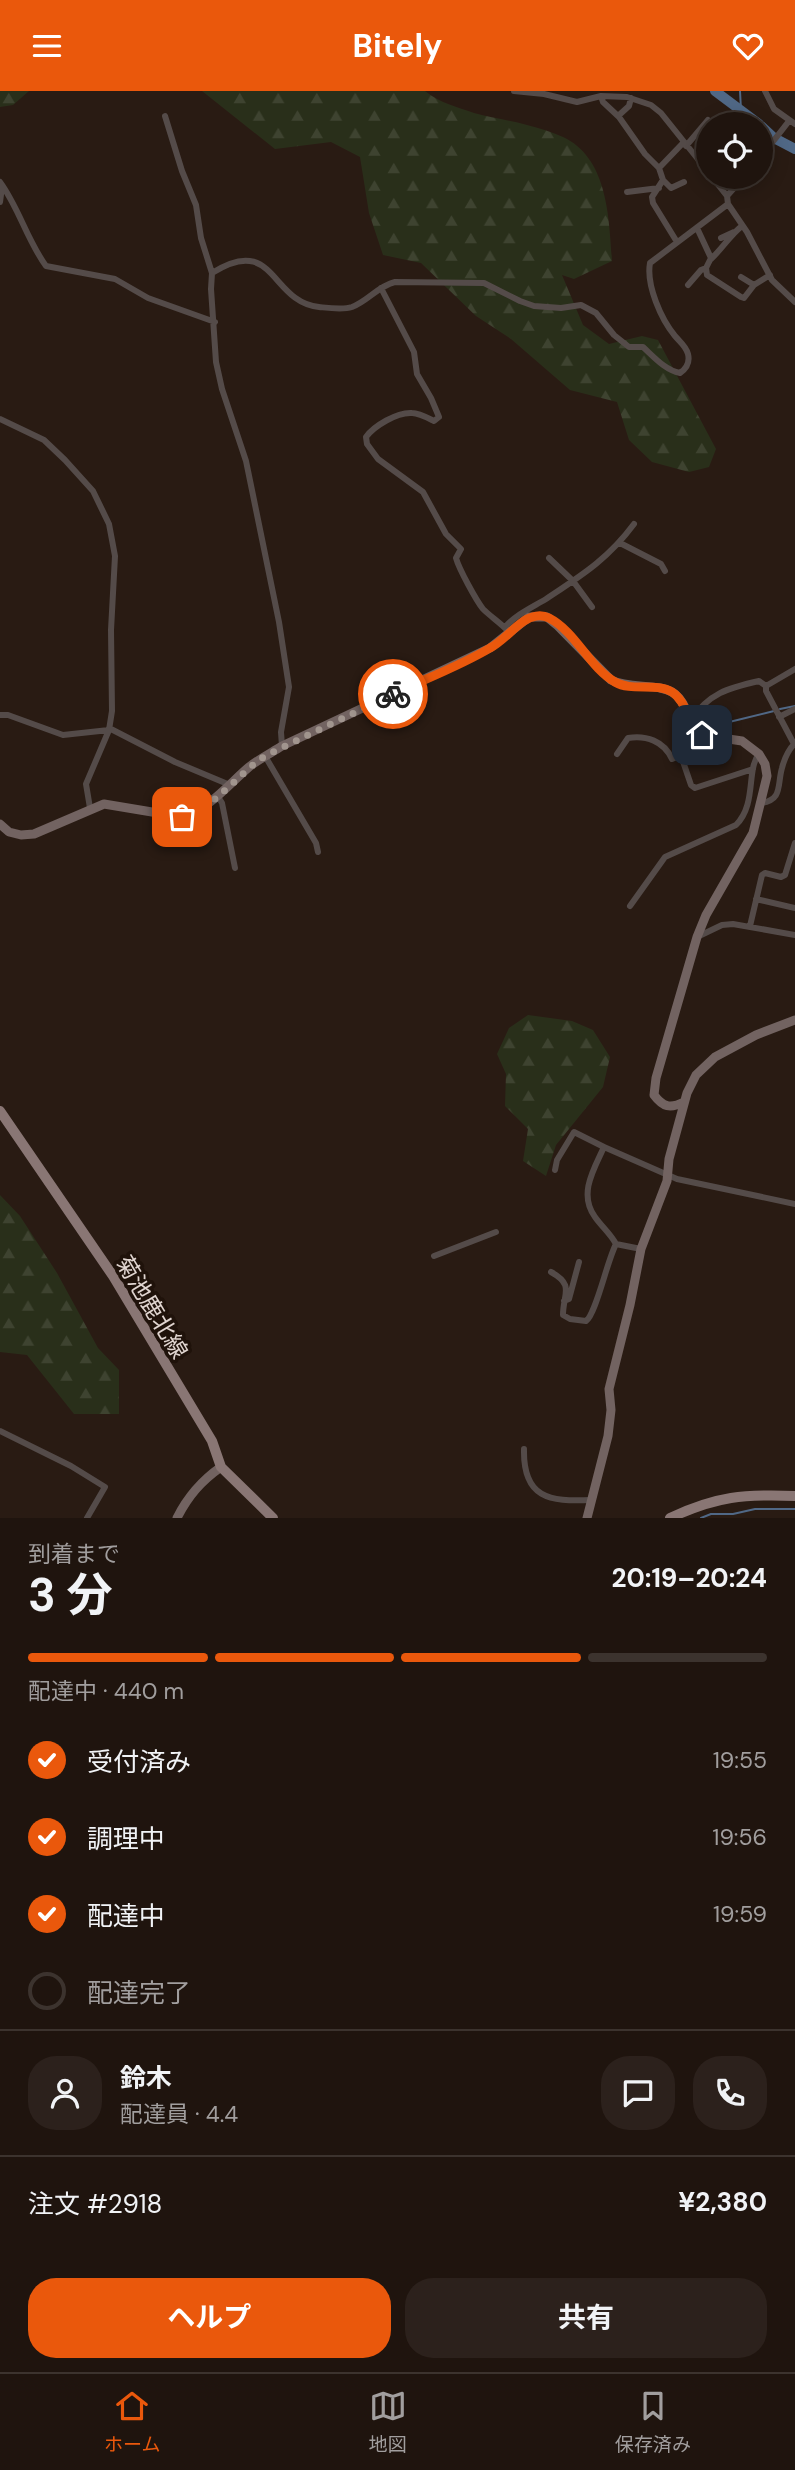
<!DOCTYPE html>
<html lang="ja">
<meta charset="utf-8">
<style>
body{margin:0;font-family:"DM Sans","Noto Sans JP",sans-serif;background:#2c211c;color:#f1f3f6;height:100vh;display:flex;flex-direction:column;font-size:26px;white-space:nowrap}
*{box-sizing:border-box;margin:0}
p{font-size:23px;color:#a19e9e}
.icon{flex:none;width:38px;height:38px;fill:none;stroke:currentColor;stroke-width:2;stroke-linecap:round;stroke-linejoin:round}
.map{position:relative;height:1427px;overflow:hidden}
.sheet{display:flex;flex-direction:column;background:#1f140e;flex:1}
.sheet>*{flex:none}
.buttons{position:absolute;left:696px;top:21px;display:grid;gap:14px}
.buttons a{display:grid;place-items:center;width:77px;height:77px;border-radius:50%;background:#1f140e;box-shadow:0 4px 18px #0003,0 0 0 2px #3c332e;font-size:35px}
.pin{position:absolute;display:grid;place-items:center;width:60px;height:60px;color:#fff;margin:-30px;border-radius:14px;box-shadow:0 4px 10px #0006}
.courier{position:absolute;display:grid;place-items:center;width:70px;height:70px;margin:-35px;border:5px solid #ea580c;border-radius:50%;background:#fff;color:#222;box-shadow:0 2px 9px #0007}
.summary em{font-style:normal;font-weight:700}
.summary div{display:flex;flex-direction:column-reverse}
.summary{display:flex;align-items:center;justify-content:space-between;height:119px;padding:0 28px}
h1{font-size:46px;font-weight:700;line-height:52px}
.bar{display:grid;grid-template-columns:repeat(4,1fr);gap:10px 7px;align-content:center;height:84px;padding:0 28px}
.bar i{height:9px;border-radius:5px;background:#3c332e}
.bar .active{background:#ea580c}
.bar p{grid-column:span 4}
.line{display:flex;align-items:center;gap:18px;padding:0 28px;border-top:2px solid #3c332e}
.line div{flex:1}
.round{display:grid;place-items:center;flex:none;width:74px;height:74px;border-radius:28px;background:#2c211c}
ol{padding:0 28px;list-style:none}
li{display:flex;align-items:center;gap:21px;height:77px}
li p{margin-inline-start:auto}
li .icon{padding:7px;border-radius:50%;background:#ea580c;color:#fff;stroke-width:4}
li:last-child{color:#a19e9e}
li i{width:38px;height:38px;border:4px solid #3c332e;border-radius:50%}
.button{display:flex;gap:14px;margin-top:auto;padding:14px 28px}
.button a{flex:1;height:80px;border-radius:28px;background:#ea580c;color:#fff;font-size:28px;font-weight:700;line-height:80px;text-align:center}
.button a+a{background:#2c211c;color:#f1f3f6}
header{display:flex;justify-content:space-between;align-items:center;height:91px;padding:0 28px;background:#ea580c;color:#fff;font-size:32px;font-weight:700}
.dock{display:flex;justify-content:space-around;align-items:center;height:98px;border-top:2px solid #3c332e;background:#1f140e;font-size:19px;color:#a19e9e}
.dock a{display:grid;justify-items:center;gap:4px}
.dock .active{color:#ea580c}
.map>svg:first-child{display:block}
</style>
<header><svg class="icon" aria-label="menu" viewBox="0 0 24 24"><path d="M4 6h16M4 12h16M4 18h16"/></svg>Bitely<svg class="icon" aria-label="heart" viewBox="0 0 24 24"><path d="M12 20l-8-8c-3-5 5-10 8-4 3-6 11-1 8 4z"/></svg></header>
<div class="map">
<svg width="795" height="1427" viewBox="0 0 795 1427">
<defs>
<pattern id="forest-firs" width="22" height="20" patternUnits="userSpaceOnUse" patternTransform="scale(1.75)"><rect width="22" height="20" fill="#292f1a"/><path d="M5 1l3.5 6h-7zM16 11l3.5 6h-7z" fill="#3e4330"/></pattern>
</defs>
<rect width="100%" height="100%" fill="#291b13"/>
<path fill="url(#forest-firs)" d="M0,0H29L13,14L0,16Z
M202,0H425C440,12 457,16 474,22C491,27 510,29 527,34C539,37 552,41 563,46C608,67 609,127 612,170L574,188L562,184L583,234L609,253L642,245L658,249L716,358L709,376L689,381L652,371L629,349L617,311L570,299L511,248L476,225L421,172L383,164L369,122L360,66L331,51L275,58Z
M528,924L572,930L593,939L610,966L603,996L556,1054L546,1085L523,1070L528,1038L505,1015L506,983L497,963L509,937Z
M0,1104L20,1125L57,1182L98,1257L119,1279V1323H74L27,1264L0,1261Z"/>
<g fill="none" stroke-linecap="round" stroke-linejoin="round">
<path stroke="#506886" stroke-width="2" d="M740,0L741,19
M780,618L795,615
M721,633L774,620
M701,1427L711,1423H733L755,1418H795"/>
<path stroke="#506886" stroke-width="10" d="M715,0L759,33
M761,35L774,47L795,58"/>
<path stroke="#544b49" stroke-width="6" d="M514,0L544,3L577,11L601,5L627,6L651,14L661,22L709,82
M765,0L774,18L795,33
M601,5L603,11L619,26L645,63L659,77L663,89L652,106L653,112L677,151
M165,25L182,80L196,114L201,147L212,182L211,198L216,271L222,298L246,370L279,531L289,596L281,641L282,655
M618,25L629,15L631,7
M686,55L708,29
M761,66L789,30
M659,77L683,52
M712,86L727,105L728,113L747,141L772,189L795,211
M663,89L671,97L684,91
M0,91C19,117 27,149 46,175L115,188L148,207L215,231
M627,101L659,97
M727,105L744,86
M0,111L2,96
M697,137L711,167L706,177L707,184L741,206L744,207L754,194L770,184
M721,147L734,141
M711,168C722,158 731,143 742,135
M212,182C275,142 270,211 319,216C329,217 343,219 352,216C368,210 378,195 395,191L484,192L520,210L534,215L561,217L581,214L596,222L614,244L629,256H643C654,266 665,279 680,282C687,277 690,271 688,263C686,255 680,251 675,245C661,228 646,194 650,172L728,113
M741,186L754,194
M688,194L701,179L706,177
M381,197L414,261L417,283L431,307L439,326L434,330C428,327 419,322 412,322C397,321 374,335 366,346L367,353L378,368L423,401L446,443L461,458L456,467C459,478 476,509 483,518C491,526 501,532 509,541
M0,328L44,349L65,369L93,400L109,433L115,465L111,539L112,620L109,639L86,693L90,717
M620,452L661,473L665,480
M549,467L573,490L592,516
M505,536C517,523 531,517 546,508C582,484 608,468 634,433
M766,595L795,578
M0,624H8L63,644L109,639
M779,626L795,618
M690,630C709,602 728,597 759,590L766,595V600L794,653
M109,637L175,671L230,694
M697,641L692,644H682L676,650L691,694L695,697L753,678
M617,663L628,647C646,644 664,650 672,668L681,664
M265,665L316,752L318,761
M217,704L222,712L235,777
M761,712C783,709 777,694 782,677C784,669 789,658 795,652
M756,808L795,817
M630,815L665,766L736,734C757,713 746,679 759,663
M750,835L762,784L765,782L781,786L785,784L795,752
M697,846L722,834L733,833L795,844
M555,1079L557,1069L574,1041L604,1056
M616,1153C610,1142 602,1136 595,1126C578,1103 594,1078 604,1056L677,1088L795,1113
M616,1153L641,1158
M434,1165L496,1141
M551,1181C575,1194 563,1203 563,1224L570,1228L586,1230C596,1223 607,1170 616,1153
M564,1210L569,1208L579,1171
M0,1340L71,1375L105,1396L87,1427
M524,1358C523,1407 549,1411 591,1409"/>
<path stroke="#726361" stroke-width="9" d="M0,733L9,741L21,744L34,743L104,713L182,726C208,719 229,693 249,676C259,668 271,662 282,655L490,557L529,526H547L558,535L611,589C631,599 659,591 675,603C689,614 687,635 702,644L742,650L759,663L765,673L767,685L753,742L706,824L697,846L656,987L654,1004C663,1016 670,1018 684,1011
M177,1427C188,1405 201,1390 221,1376
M587,1427L608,1345L611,1319L609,1298L630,1214L641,1158L667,1090L669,1068L687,1002L696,984L715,966L756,944L795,929"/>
<path stroke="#897674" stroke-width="10" d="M0,1020L113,1185L212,1350L221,1376L273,1427
M670,1427C717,1405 744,1403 795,1405"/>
</g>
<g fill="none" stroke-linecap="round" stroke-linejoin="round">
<path stroke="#a1958e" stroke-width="7" stroke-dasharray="0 12.6" d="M182,726C212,719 239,682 265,665L393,603"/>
<path stroke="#ea580c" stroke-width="9" d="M393,603C425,588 460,575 490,557C503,550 512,538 524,530C531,525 541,523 549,527C576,541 589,576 615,591C632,601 656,591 672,601C689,612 686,635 702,644"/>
</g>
<g text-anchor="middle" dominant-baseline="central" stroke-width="7" stroke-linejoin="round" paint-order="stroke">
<g font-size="23" fill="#e1d6d1" stroke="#1f120a">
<text transform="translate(152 1216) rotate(59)">菊池鹿北線</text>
</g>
</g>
</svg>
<div class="buttons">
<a><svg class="icon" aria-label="locate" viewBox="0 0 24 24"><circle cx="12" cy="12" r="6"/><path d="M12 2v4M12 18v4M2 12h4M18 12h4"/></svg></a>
</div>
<div class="pin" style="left:182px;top:726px;background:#ea580c"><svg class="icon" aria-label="bag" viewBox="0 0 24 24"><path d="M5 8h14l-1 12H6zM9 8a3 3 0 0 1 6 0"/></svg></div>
<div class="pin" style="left:702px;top:644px;background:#1f2937"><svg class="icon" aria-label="home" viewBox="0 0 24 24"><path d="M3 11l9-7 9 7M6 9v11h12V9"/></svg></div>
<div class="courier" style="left:393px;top:603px"><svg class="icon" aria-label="bike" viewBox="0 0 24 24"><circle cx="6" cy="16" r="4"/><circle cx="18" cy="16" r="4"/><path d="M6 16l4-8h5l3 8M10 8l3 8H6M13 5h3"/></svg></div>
</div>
<section class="sheet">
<div class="summary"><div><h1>3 分</h1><p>到着まで</p></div><em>20:19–20:24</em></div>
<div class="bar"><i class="active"></i><i class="active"></i><i class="active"></i><i></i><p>配達中 · 440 m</p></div>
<ol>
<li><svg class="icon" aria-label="check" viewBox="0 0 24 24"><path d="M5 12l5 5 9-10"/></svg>受付済み<p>19:55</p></li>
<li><svg class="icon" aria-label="check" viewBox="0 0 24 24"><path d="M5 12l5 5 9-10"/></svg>調理中<p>19:56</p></li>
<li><svg class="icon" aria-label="check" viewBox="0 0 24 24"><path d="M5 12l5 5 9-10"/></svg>配達中<p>19:59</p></li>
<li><i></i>配達完了</li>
</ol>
<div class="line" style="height:126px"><a class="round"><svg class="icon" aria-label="person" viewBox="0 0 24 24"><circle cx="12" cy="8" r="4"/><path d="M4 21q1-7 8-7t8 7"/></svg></a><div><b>鈴木</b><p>配達員 · 4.4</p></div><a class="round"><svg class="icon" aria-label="chat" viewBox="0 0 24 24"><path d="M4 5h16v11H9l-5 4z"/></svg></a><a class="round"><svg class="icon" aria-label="phone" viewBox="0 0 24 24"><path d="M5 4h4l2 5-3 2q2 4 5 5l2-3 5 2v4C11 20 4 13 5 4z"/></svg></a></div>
<div class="line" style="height:91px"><div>注文 #2918</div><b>¥2,380</b></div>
<div class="button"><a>ヘルプ</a><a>共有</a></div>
</section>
<nav class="dock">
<a class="active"><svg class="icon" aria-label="home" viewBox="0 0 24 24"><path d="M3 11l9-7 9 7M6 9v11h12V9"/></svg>ホーム</a>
<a><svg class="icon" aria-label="map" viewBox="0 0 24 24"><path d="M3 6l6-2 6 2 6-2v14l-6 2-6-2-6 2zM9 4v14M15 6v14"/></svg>地図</a>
<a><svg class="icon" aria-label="saved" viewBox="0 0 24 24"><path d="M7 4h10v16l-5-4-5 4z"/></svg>保存済み</a>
</nav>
